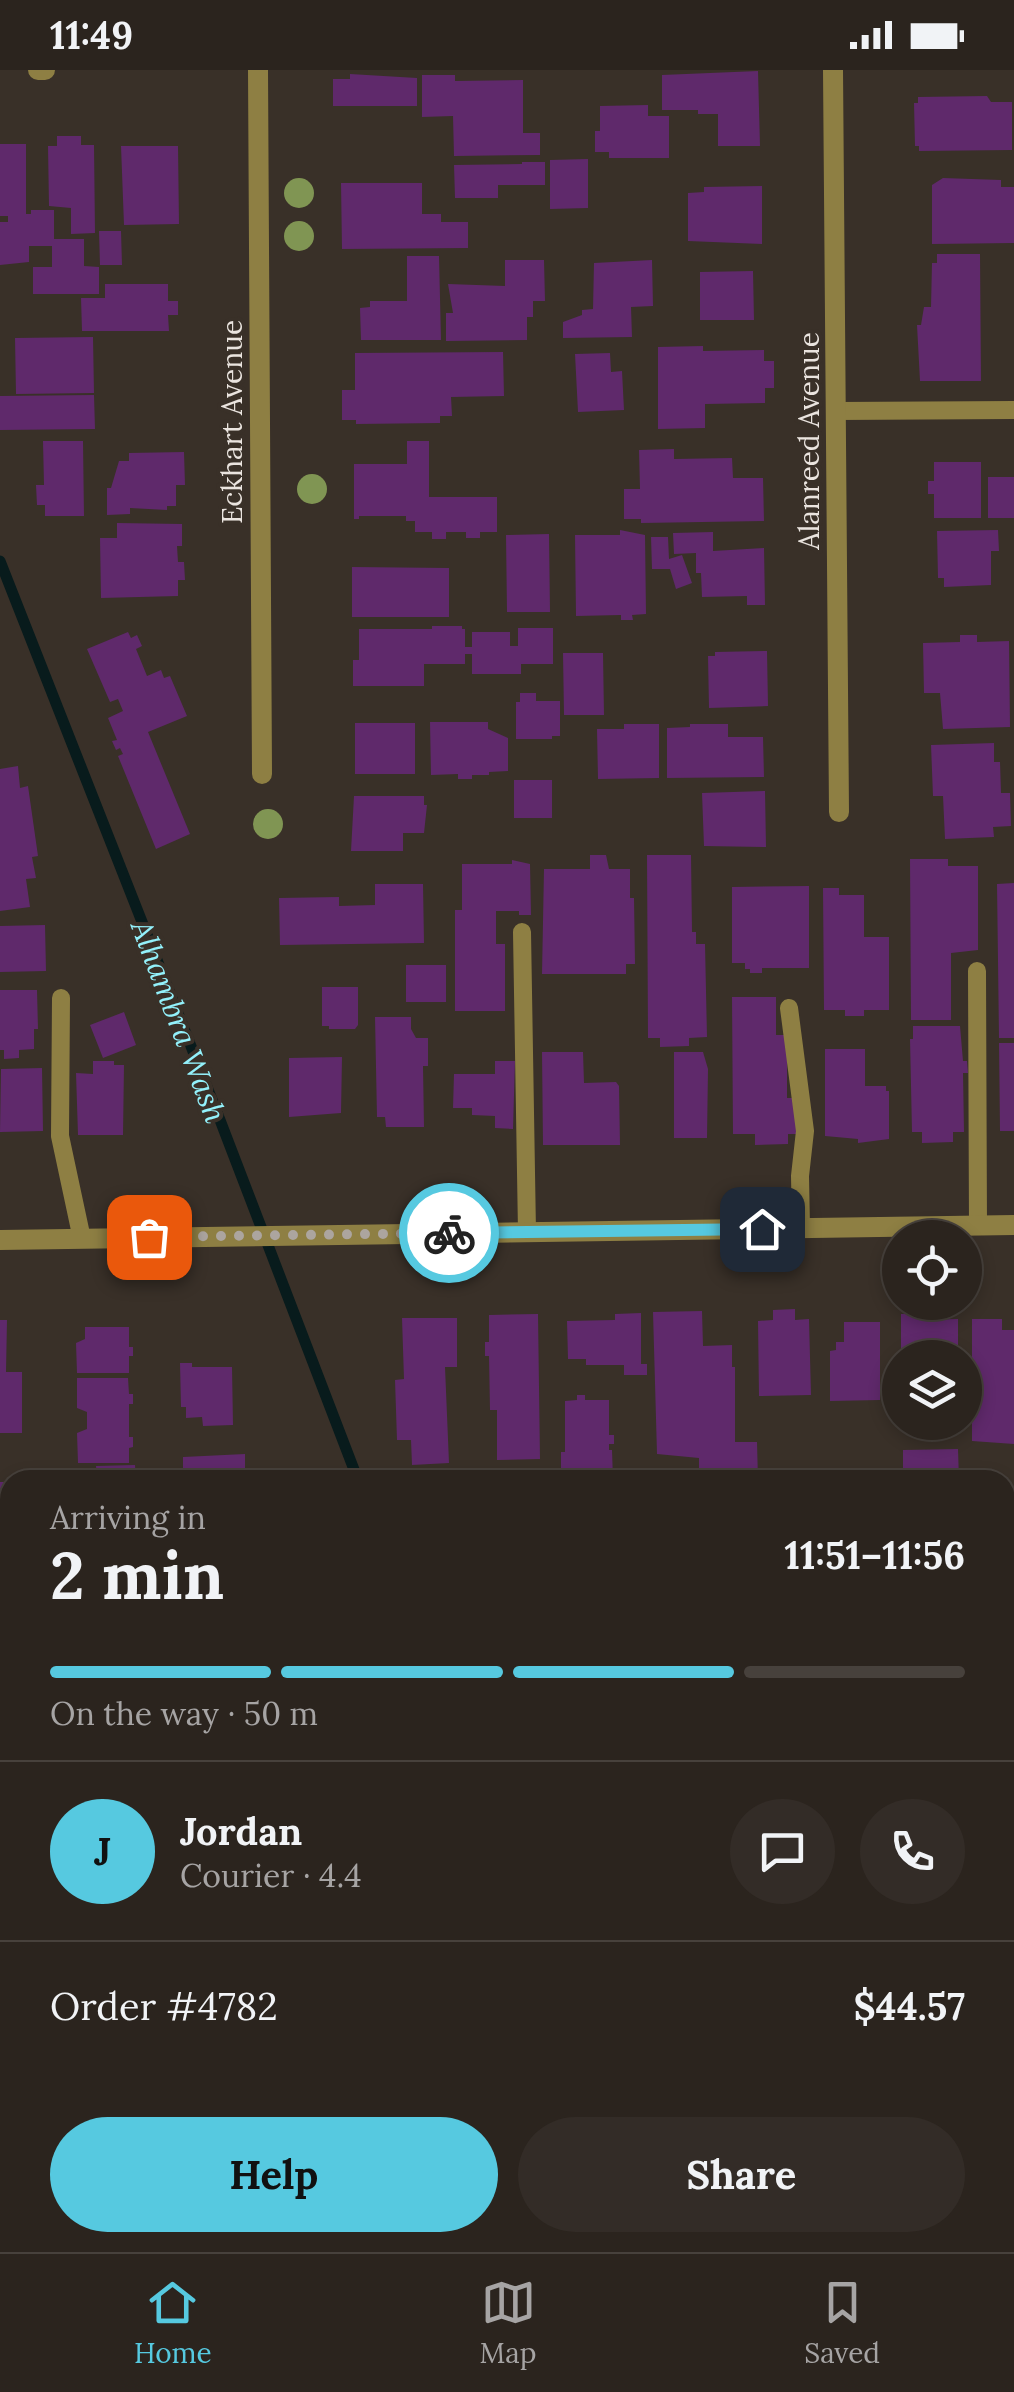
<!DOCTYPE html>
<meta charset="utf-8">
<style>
body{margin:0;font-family:Lora,serif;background:#332c27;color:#f1f3f6;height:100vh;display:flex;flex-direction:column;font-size:38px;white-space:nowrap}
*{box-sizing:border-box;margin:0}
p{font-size:32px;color:#a6a4a4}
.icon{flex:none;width:55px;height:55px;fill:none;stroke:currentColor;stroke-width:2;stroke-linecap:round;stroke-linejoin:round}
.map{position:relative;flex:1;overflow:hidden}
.side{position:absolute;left:0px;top:1400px;width:1015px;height:782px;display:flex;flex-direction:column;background:#2b241e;border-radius:30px 30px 0 0;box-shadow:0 5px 15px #0003,0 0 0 2px #47413c}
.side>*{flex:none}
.controls{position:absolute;left:882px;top:1150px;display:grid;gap:20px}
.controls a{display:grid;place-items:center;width:100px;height:100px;border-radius:50%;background:#2b241e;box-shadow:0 5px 15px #0003,0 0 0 2px #47413c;font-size:50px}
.pin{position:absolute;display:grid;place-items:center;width:85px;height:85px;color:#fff;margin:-42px;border-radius:20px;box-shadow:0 5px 15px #0006}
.courier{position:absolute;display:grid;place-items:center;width:100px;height:100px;margin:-50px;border:8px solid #56c9e0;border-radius:50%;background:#fff;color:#222;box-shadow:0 2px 12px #0007}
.summary em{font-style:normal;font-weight:700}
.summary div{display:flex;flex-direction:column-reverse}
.summary{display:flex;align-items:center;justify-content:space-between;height:170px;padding:0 50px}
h1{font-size:65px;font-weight:700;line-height:75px}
.bar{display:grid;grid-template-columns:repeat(4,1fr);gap:15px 10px;align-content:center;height:120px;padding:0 50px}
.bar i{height:12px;border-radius:8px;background:#47413c}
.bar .selected{background:#56c9e0}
.bar p{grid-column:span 4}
.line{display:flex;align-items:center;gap:25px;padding:0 50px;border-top:2px solid #47413c}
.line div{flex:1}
.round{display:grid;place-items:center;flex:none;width:105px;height:105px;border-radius:52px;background:#332c27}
.action{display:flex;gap:20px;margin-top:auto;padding:20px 50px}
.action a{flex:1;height:115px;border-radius:60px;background:#56c9e0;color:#111;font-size:40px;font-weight:700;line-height:115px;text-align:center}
.action a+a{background:#332c27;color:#f1f3f6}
.status{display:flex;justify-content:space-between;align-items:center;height:70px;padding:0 50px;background:#2b241e;direction:ltr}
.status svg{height:28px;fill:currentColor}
.dock{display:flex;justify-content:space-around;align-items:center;height:140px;border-top:2px solid #47413c;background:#2b241e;font-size:28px;color:#a6a4a4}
.dock a{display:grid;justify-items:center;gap:5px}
.dock .selected{color:#56c9e0}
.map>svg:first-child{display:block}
</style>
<div class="status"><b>11:49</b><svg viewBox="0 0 49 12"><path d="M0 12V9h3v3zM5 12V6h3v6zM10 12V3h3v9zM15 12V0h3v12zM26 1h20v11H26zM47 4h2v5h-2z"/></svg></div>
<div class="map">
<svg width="1014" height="2182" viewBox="0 0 1014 2182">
<rect width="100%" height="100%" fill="#393028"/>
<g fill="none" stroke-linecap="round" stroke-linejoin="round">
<path stroke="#081b1c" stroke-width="11" d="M0,491L220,1050L358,1410
M667,2172L671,2182"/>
</g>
<path fill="#5f296b" d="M758,1L760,76H718V44H698V40H662V5Z
M350,4L417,8V36H333V9H350Z
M422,5H455V11L523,10V63H540V85L454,86L453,46L422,47Z
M987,26L991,32H1012V80L919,81V76H915L914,33H918V27Z
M648,35V46H669V88H609V82H595V61H600V36Z
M57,66H81V75H94L95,163L71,164V138L49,136L48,76H57Z
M0,74H26V144H31V140H54V169H84V196L99,197V224H33V197H52V176H29V192L0,195V152H8V146H0Z
M121,76H178L179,154L124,155Z
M588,89V138L550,139V90Z
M522,92H545V115H498V128H455L454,95L522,94Z
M943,108L1001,110V117H1014V173L932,174V115Z
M341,113H422V144H441V152H468V178L342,179Z
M762,116V174L688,171V123L704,122V117Z
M99,161H121L122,195H100Z
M937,184H980L981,311H920L917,255H921L924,237H931L932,193H937Z
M407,186H439L441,270H361L360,238L370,237V231H407Z
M505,190H544L545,231H533V247H527V270L446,271V243H453L448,214L505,216Z
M652,190L653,236L631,237L632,267L563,268V252L582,245V240L593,239L594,193Z
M753,201L754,250H700V202Z
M105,214H168V231H178V245H168L169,261H82L81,228H105Z
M93,267L94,323L16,324L15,268Z
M703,276V281L764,280V291H774V318H765V333L705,334V358L658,359V277Z
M503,282L504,326L451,327L452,346H440V353L356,354V350H342V320H355V283Z
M610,283L611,302L622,301L624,340L578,342L575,284Z
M94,325L95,359L0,360V326Z
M43,371H83L84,446H45V435H37L36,415H44Z
M407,371H429V427H497V462H480V468H466V462H446V469H432V462H415V451H406V446H359V449H354V394H407Z
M674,379V389L732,388L733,408H763L764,451L641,453V449H624V419H640L639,380Z
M184,382L185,415H176V436H167V440L130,438V444L107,445V418H111L119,391H129V383Z
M934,392H981V448H934V424H928V411H934Z
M988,407H1014V448H988Z
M117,453L182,454V476H177L178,492H184L185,510H178V526L101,528L100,468H117Z
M620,460L645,465L646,544L632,545L633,550H621V545L576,546L575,465H620Z
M998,460L999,481H991V515L944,517V508H938L937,461Z
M713,462V481L764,478L765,535H747V526L702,527L701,503H696V483L674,484L673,463Z
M549,464L550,542H507L506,465Z
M651,467H668L669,489L682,485L692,513L676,519L670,499H652Z
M352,497L449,498V547H352Z
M432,556H462V559H465V577H472V562H510V576H518V558H553V594H521V604H472V584H465V594H424V616H353V590H359V559H432Z
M128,562L131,568L137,565L142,576L136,579L147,606L161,600L164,608L170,606L187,646L148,662L190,764L156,779L118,686L123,684L120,678L116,680L112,671L117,670L108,648L123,641L118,629L110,632L87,579Z
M960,565H977V572L1009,571L1010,657L943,659L940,623H924L923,573L960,572Z
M767,581L768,636L709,638L708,586H715V582Z
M563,583H603L604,645H564Z
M520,623H536V631H560V666H552V669H516V632H520Z
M430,652H488V659L508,668V701L489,702V705H472V709H458V704L431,705Z
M355,653H415V704H355Z
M624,654H659V708L598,709L597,659H624Z
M690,654H728V667H763L764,707L667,708V658L690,657Z
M994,673V692H1000L1001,723H1010L1011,756L993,757L994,767L945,769L943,726H933L931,675Z
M18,696L20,718L28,716L38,786L32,787L36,808L26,809L30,837L0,841V699Z
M514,710H552V748H514Z
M765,721L766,777L704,776L702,723Z
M354,726H424V735H427L424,763H403V781H351Z
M590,785H606L609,799H630V828H634L635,894H626V904H542L544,799H590Z
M647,785H691L692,862H696V874H705L707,967L689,968V976L660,977V968H648Z
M910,789H948V796H978V880L951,883V950H911Z
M512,790L530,794L531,845H519V841H496V874H505V941H455V840H462V794H512Z
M1014,813V968H999L997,814Z
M375,814H423L424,873L280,875L279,828L339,827V836L375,835Z
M809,816V898H762V903H750V899H745V893H732V817Z
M823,818H839V825H864V867H889V940H864V946H845V940H824Z
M45,855L46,901L0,902V856Z
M406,895H446V932H406Z
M322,917H358V955L355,959H329V956H322Z
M0,920H37L38,959H34V979L19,980V988L4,989V980H0Z
M732,927H776V965H787V1028H797L798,1064H788V1074L755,1075V1064H733Z
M124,942L136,975L103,988L90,955Z
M375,947H411V959L416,968H428V996H423L424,1057H386L385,1047H377Z
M913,956H960L963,991H967L968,1003H963L964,1062H953V1072L922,1073V1062H912L910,969H913Z
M999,973H1014V1061H1000Z
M825,979H865V1016H886V1021H889V1069L858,1073V1069L825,1066Z
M542,982H583L584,1013L616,1012L619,1016L620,1075H543Z
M674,982H703L708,999L707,1068H674Z
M342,987L341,1043L289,1047V988Z
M93,991H114V995H124L123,1065H78L76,1003L93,1004Z
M495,991H515L513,1059L495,1058V1046L472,1045V1038H453L454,1004H495Z
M42,998L43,1061L0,1062L1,999Z
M795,1239V1250L809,1249L811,1325L759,1326L758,1251L773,1250V1240Z
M702,1241L703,1276L732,1275V1297H735V1372H757L758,1410H699V1388L657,1384L653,1242Z
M641,1243V1294H647V1305H624V1295H586V1289H568L567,1251L615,1250V1244Z
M922,1243V1250L958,1249V1288H901V1244Z
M538,1244L540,1389L497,1390V1340H490L489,1286H485V1272H489V1245Z
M402,1248H457V1297H445L449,1393L412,1395L411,1370H397L395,1310L404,1309Z
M972,1249H1002V1260H1014V1374L972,1371Z
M0,1250H7L6,1302H22V1363H0Z
M844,1252H880V1330L830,1331V1281L836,1280V1272H844Z
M85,1257H129V1277H133V1286H129V1303H77L76,1273L85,1269Z
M180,1293H192V1297H232L233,1355L203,1356L202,1347L186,1348V1337H181Z
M77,1308H128L129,1324H133V1334H129V1367H133V1377L129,1378V1393H78L77,1363L87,1359V1342L77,1338Z
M577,1325H585V1330H609V1365H614V1374H609V1380H612L613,1409L547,1410V1400H561V1382H565V1331L577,1330Z
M958,1379L959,1410H903V1380Z
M245,1384V1410H183V1387Z
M135,1395L136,1410H97L96,1396Z
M0,1412H10L9,1512H0Z
M1005,1443H1014V1471L1005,1472Z
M1005,1508H1014V1545L1005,1546Z
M0,1608H10V1838H0Z
M1005,1643H1014V1691L1005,1692Z
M1005,1866H1014V1948H1005Z
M1014,2075V2155H1013L1005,2123V2079Z
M6,2155H10V2172H49L54,2182H0V2160H6Z
M150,2172H204V2182H150Z
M223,2172H277V2182H223Z
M287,2172H329V2182H287Z
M342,2172H440L441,2182H343Z
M518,2172H613L616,2182H521Z
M718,2172H741L742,2178L720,2182Z"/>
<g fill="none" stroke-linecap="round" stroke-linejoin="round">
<path stroke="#8e7f43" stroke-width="18" d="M836,341L1014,340
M522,862L527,1162
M977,901L978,1156
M61,928L60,1066L82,1169
M789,938L805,1061L800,1106L801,1158"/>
<path stroke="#8e7f43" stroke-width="20" d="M38,0H45
M258,0L262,704
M833,0L839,742
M1005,1786H1014
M0,1950L10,1949"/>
<path stroke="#8e7f43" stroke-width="20" d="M0,1170L1014,1155"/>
</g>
<g fill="#809553">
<circle cx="299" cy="123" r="15"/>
<circle cx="299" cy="166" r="15"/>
<circle cx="312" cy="419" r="15"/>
<circle cx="268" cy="754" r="15"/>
</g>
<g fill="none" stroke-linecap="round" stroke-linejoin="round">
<path stroke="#aca59f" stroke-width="10" stroke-dasharray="0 18" d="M149,1167L449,1163"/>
<path stroke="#56c9e0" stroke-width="12" d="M449,1163L762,1159"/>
</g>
<g text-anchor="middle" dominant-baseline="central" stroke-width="8" stroke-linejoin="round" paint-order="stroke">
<g font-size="28" fill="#eae4df" stroke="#393028">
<text transform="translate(232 352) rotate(-90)">Eckhart Avenue</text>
<text transform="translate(809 371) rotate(-90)">Alanreed Avenue</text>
</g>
<g font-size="30" font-style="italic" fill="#93f1fb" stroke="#393028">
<text transform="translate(179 951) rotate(69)">Alhambra Wash</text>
</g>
</g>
</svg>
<div class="controls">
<a><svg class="icon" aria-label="locate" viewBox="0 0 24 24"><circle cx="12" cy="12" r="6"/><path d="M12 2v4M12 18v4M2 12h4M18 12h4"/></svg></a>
<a><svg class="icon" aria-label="layers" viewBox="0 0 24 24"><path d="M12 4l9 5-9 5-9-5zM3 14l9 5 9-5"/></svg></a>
</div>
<div class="pin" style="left:149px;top:1167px;background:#ea580c"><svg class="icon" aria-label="bag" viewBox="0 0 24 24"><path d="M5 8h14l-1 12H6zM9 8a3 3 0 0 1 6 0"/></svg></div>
<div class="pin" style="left:762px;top:1159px;background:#1f2937"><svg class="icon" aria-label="home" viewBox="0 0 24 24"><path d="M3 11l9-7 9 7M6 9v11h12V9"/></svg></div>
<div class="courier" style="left:449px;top:1163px"><svg class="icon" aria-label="bike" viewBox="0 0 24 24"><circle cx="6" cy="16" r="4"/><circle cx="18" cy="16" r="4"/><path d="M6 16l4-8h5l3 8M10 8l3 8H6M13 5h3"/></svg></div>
<section class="side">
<div class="summary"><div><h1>2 min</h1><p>Arriving in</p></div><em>11:51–11:56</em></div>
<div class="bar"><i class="selected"></i><i class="selected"></i><i class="selected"></i><i></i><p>On the way · 50 m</p></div>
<div class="line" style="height:180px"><b class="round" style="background:#56c9e0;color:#111">J</b><div><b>Jordan</b><p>Courier · 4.4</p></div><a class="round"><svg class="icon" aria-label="chat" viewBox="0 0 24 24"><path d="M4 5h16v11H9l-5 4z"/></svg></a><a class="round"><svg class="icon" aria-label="phone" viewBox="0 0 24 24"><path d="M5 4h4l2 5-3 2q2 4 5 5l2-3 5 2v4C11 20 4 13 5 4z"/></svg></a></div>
<div class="line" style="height:130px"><div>Order #4782</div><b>$44.57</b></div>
<div class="action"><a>Help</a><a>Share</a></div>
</section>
</div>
<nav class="dock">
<a class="selected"><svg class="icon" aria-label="home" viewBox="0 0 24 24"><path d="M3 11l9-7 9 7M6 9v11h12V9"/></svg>Home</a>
<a><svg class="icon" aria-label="map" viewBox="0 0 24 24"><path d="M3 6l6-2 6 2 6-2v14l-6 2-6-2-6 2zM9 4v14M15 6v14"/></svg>Map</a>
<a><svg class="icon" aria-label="saved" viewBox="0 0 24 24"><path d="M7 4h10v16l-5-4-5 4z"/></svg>Saved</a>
</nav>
